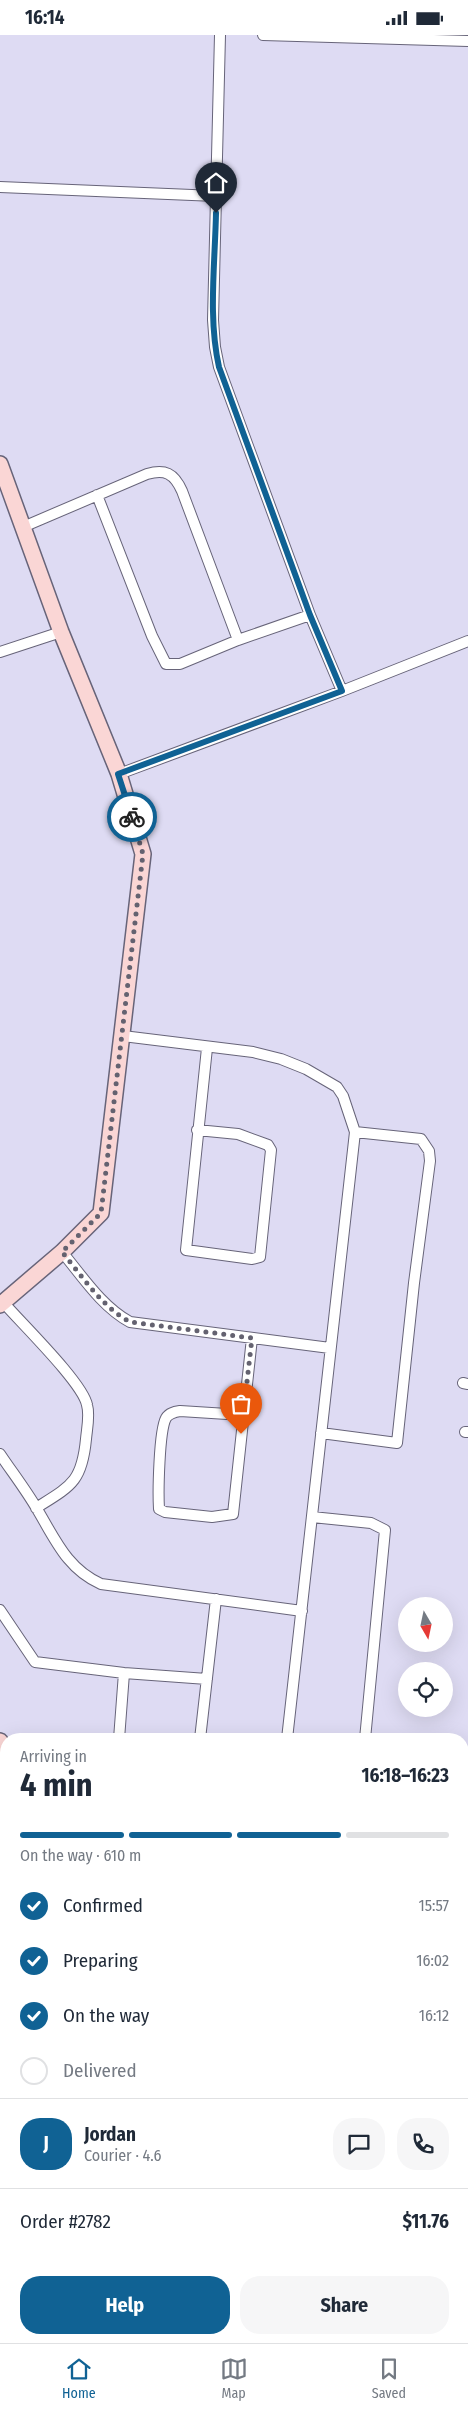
<!DOCTYPE html>
<meta charset="utf-8">
<style>
body{margin:0;font-family:"Fira Sans Condensed",sans-serif;background:#f6f6f7;color:#1f2937;height:100vh;display:flex;flex-direction:column;font-size:19px;white-space:nowrap}
*{box-sizing:border-box;margin:0}
p{font-size:16px;color:#747a83}
.icon{flex:none;width:28px;height:28px;fill:none;stroke:currentColor;stroke-width:2;stroke-linecap:round;stroke-linejoin:round}
.map{position:relative;flex:1;overflow:hidden}
.side{position:absolute;left:0px;top:1698px;width:469px;height:611px;display:flex;flex-direction:column;background:#fff;border-radius:20px 20px 0 0;box-shadow:0 5px 20px #0002}
.side>*{flex:none}
.needle{width:32px;rotate:171deg}
.tools{position:absolute;left:398px;top:1562px;display:grid;gap:10px}
.tools a{display:grid;place-items:center;width:55px;height:55px;border-radius:50%;background:#fff;box-shadow:0 5px 20px #0002;font-size:25px}
.pin{position:absolute;display:grid;place-items:center;width:42px;height:42px;color:#fff;margin:-51px -21px;border-radius:50% 50% 50% 0;rotate:-45deg;box-shadow:0 0 5px #0007}
.pin .icon{rotate:45deg}
.courier{position:absolute;display:grid;place-items:center;width:50px;height:50px;margin:-25px;border:4px solid #106294;border-radius:50%;background:#fff;color:#222;box-shadow:0 1px 6px #0007}
.headline em{font-style:normal;font-weight:700}
.headline div{display:flex;flex-direction:column-reverse}
.headline{display:flex;align-items:center;justify-content:space-between;height:85px;padding:0 20px}
h1{font-size:32px;font-weight:700;line-height:38px}
.bar{display:grid;grid-template-columns:repeat(4,1fr);gap:8px 5px;align-content:center;height:60px;padding:0 20px}
.bar i{height:6px;border-radius:4px;background:#e0e1e3}
.bar .selected{background:#106294}
.bar p{grid-column:span 4}
.line{display:flex;align-items:center;gap:12px;padding:0 20px;border-top:1px solid #e0e1e3}
.line div{flex:1}
.round{display:grid;place-items:center;flex:none;width:52px;height:52px;border-radius:20px;background:#f6f6f7}
ol{padding:0 20px;list-style:none}
li{display:flex;align-items:center;gap:15px;height:55px}
li p{margin-inline-start:auto}
li .icon{padding:5px;border-radius:50%;background:#106294;color:#fff;stroke-width:4}
li:last-child{color:#747a83}
li i{width:28px;height:28px;border:2px solid #e0e1e3;border-radius:50%}
.primary-button{display:flex;gap:10px;margin-top:auto;padding:10px 20px}
.primary-button a{flex:1;height:58px;border-radius:20px;background:#106294;color:#fff;font-size:20px;font-weight:700;line-height:58px;text-align:center}
.primary-button a+a{background:#f6f6f7;color:#1f2937}
.status{display:flex;justify-content:space-between;align-items:center;height:35px;padding:0 25px;background:#fff;direction:ltr}
.status svg{height:14px;fill:currentColor}
.tab-bar{display:flex;justify-content:space-around;align-items:center;height:70px;border-top:1px solid #e0e1e3;background:#fff;font-size:14px;color:#747a83}
.tab-bar a{display:grid;justify-items:center;gap:2px}
.tab-bar .selected{color:#106294}
.map>svg:first-child{display:block}
</style>
<div class="status"><b>16:14</b><svg viewBox="0 0 49 12"><path d="M0 12V9h3v3zM5 12V6h3v6zM10 12V3h3v9zM15 12V0h3v12zM26 1h20v11H26zM47 4h2v5h-2z"/></svg></div>
<div class="map">
<svg width="468" height="2308" viewBox="0 0 468 2308">
<rect width="100%" height="100%" fill="#dedbf3"/>
<path fill="#a8c7af" d="M468,2186V2308H426L423,2303L462,2302V2189Z"/>
<g fill="none" stroke-linecap="round" stroke-linejoin="round">
<g stroke="#676479" stroke-width="12">
<path id="street" d="M220,0L213,285L215,312L219,332L310,580L342,656
M263,0L468,6
M0,152L216,161
M97,460L152,601L166,629H180L238,605L310,580
M23,492L147,439C165,434 174,438 182,456L238,605
M0,617L61,597
M119,739L342,656L468,606
M123,1001L253,1017L281,1024L306,1034L337,1052L343,1061L355,1097L287,1704
M197,1095L238,1099L268,1110L271,1115L260,1222L252,1224L186,1215L207,1013
M62,1217C82,1241 102,1272 130,1287L330,1313
M3,1267C21,1288 83,1348 87,1370C90,1380 87,1393 86,1404C82,1447 71,1451 36,1473
M463,1348L468,1349
M243,1380L180,1376C174,1377 169,1378 166,1383C159,1396 158,1457 159,1474L165,1477L212,1482L233,1479L252,1303
M465,1397H468
M321,1398L397,1408L414,1248L430,1126L429,1116L421,1104L355,1097
M0,1419C12,1437 26,1455 37,1474C55,1504 67,1534 101,1549L302,1576
M312,1482L371,1488L385,1495L365,1704
M0,1575L35,1627L124,1638L207,1644
M119,1704L124,1638
M200,1704L216,1564
M0,1933L6,1929"/>
</g>
<g stroke="#676479" stroke-width="18">
<path id="secondary" d="M0,429L61,597L119,739L143,819L101,1178L62,1217L0,1270
M0,1706L6,1715
M405,2302L409,2308"/>
</g>
<use href="#street" stroke="#fff" stroke-width="10"/>
<use href="#secondary" stroke="#fad6d5" stroke-width="15"/>
</g>
<g fill="none" stroke-linecap="round" stroke-linejoin="round">
<path stroke="#646270" stroke-width="5" stroke-dasharray="0 9" d="M132,782L143,819L101,1178L62,1217C82,1241 102,1272 130,1287L252,1303L241,1399"/>
<path stroke="#106294" stroke-width="6" d="M132,782L118,739L342,656L310,580L219,332C208,283 215,229 216,178"/>
</g>
</svg>
<div class="tools">
<a><svg class="needle" viewBox="-14 -14 28 28"><path d="M0-13l5 13h-10z" fill="#e53935"/><path d="M0 13l5-13h-10z" fill="#747a83"/></svg></a>
<a><svg class="icon" aria-label="locate" viewBox="0 0 24 24"><circle cx="12" cy="12" r="6"/><path d="M12 2v4M12 18v4M2 12h4M18 12h4"/></svg></a>
</div>
<div class="pin" style="left:241px;top:1399px;background:#ea580c"><svg class="icon" aria-label="bag" viewBox="0 0 24 24"><path d="M5 8h14l-1 12H6zM9 8a3 3 0 0 1 6 0"/></svg></div>
<div class="pin" style="left:216px;top:178px;background:#1f2937"><svg class="icon" aria-label="home" viewBox="0 0 24 24"><path d="M3 11l9-7 9 7M6 9v11h12V9"/></svg></div>
<div class="courier" style="left:132px;top:782px"><svg class="icon" aria-label="bike" viewBox="0 0 24 24"><circle cx="6" cy="16" r="4"/><circle cx="18" cy="16" r="4"/><path d="M6 16l4-8h5l3 8M10 8l3 8H6M13 5h3"/></svg></div>
<section class="side">
<div class="headline"><div><h1>4 min</h1><p>Arriving in</p></div><em>16:18–16:23</em></div>
<div class="bar"><i class="selected"></i><i class="selected"></i><i class="selected"></i><i></i><p>On the way · 610 m</p></div>
<ol>
<li><svg class="icon" aria-label="check" viewBox="0 0 24 24"><path d="M5 12l5 5 9-10"/></svg>Confirmed<p>15:57</p></li>
<li><svg class="icon" aria-label="check" viewBox="0 0 24 24"><path d="M5 12l5 5 9-10"/></svg>Preparing<p>16:02</p></li>
<li><svg class="icon" aria-label="check" viewBox="0 0 24 24"><path d="M5 12l5 5 9-10"/></svg>On the way<p>16:12</p></li>
<li><i></i>Delivered</li>
</ol>
<div class="line" style="height:90px"><b class="round" style="background:#106294;color:#fff">J</b><div><b>Jordan</b><p>Courier · 4.6</p></div><a class="round"><svg class="icon" aria-label="chat" viewBox="0 0 24 24"><path d="M4 5h16v11H9l-5 4z"/></svg></a><a class="round"><svg class="icon" aria-label="phone" viewBox="0 0 24 24"><path d="M5 4h4l2 5-3 2q2 4 5 5l2-3 5 2v4C11 20 4 13 5 4z"/></svg></a></div>
<div class="line" style="height:65px"><div>Order #2782</div><b>$11.76</b></div>
<div class="primary-button"><a>Help</a><a>Share</a></div>
</section>
</div>
<nav class="tab-bar">
<a class="selected"><svg class="icon" aria-label="home" viewBox="0 0 24 24"><path d="M3 11l9-7 9 7M6 9v11h12V9"/></svg>Home</a>
<a><svg class="icon" aria-label="map" viewBox="0 0 24 24"><path d="M3 6l6-2 6 2 6-2v14l-6 2-6-2-6 2zM9 4v14M15 6v14"/></svg>Map</a>
<a><svg class="icon" aria-label="saved" viewBox="0 0 24 24"><path d="M7 4h10v16l-5-4-5 4z"/></svg>Saved</a>
</nav>
